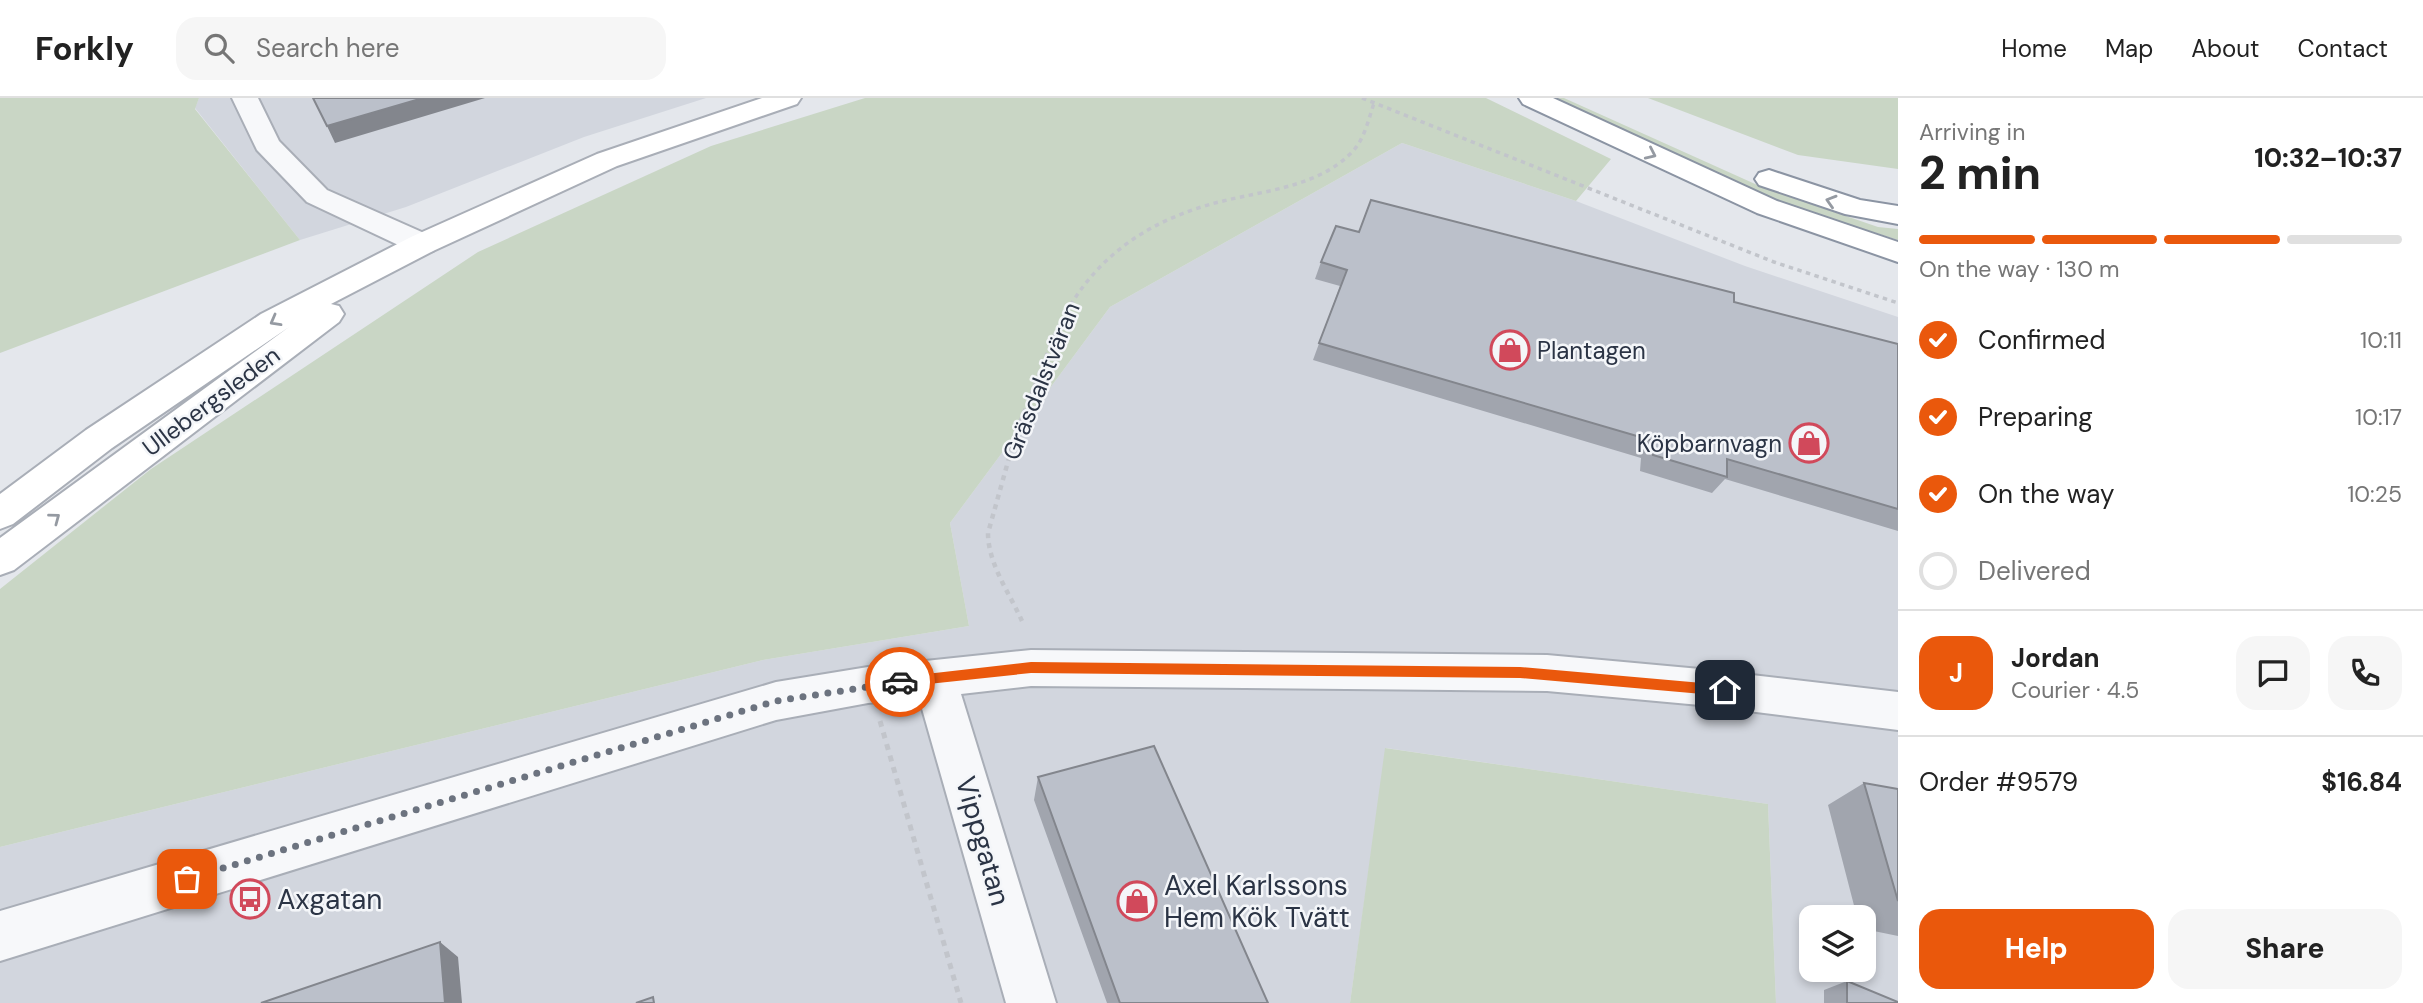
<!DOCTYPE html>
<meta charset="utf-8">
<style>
body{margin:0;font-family:"DM Sans",sans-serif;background:#f6f6f6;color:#222;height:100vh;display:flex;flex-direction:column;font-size:26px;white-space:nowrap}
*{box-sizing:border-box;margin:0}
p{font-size:23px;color:#767676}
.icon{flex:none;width:38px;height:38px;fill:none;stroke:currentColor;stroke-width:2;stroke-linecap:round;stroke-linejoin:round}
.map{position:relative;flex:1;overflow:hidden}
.sheet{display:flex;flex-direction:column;background:#fff;width:525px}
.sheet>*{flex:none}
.tools{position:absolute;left:1799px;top:807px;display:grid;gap:14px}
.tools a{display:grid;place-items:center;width:77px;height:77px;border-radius:14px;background:#fff;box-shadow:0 4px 10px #0003;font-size:35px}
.pin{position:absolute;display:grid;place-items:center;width:60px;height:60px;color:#fff;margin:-30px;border-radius:14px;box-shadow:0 4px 10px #0006}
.courier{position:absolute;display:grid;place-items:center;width:70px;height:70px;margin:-35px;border:5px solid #ea580c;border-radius:50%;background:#fff;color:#222;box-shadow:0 2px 9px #0007}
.head em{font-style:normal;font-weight:800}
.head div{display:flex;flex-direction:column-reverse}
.head{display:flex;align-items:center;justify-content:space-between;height:119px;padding:0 21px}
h1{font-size:46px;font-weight:800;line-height:52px}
.bar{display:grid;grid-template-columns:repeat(4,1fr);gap:10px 7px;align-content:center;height:84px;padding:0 21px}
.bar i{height:9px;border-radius:5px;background:#e0e0e0}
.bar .on{background:#ea580c}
.bar p{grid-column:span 4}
.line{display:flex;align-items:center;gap:18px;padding:0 21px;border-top:2px solid #e0e0e0}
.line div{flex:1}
.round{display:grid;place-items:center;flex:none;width:74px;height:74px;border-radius:21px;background:#f6f6f6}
ol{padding:0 21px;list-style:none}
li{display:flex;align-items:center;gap:21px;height:77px}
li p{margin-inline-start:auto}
li .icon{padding:7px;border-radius:50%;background:#ea580c;color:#fff;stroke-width:4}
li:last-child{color:#767676}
li i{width:38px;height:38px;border:4px solid #e0e0e0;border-radius:50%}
.button{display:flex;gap:14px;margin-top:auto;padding:14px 21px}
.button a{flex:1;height:80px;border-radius:21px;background:#ea580c;color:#fff;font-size:28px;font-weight:800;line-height:80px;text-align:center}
.button a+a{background:#f6f6f6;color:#222}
header{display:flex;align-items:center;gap:42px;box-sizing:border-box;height:98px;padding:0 35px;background:#fff;border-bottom:2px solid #e0e0e0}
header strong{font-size:33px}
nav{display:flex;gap:38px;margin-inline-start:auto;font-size:24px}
.search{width:490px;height:63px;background:#f6f6f6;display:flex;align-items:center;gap:18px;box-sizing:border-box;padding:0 24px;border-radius:21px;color:#767676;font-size:26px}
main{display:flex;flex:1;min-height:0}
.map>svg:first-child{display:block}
</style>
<header>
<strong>Forkly</strong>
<div class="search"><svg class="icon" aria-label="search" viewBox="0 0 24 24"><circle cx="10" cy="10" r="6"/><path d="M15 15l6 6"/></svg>Search here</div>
<nav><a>Home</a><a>Map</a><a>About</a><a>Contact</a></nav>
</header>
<main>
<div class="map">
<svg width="1898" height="905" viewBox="0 0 1898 905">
<rect width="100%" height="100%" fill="#e4e7ec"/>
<path fill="#d2d6de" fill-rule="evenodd" d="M199,0H706L584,39L406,109L300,142L195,10Z
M1402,45L1576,103L1745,168L1898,219V905H1776L1768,706L1386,650L1350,905H0V749L763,562L969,528L950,425L1110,209ZM1811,819H1864V872H1811Z"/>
<path fill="#c9d6c5" d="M0,0H199L195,11L300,142L0,255Z
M865,0H1486L1611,61L1576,103L1402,45L1110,209L950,425L969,528L763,562L0,749V491L151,371L478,154L711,48Z
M1549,0H1564L1764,90L1878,129L1898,131V142L1756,97Z
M1648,0H1898V71L1798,57Z
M1385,650L1768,706L1776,905H1350Z"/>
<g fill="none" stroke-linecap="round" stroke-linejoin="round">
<g stroke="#a9aeb7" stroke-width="4">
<path id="street" d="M232,0H258L279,43L327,92L433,139L437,146L433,153L422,155L411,153L307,104L257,52Z
M1031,552L1547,557L1700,571L1898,594V632L1700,607L1547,593L1031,588L961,596L1056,905H1006L919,600L868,605L776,622L0,863V813L776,584L868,569Z"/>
</g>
<g stroke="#a9aeb7" stroke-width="4">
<path id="secondary" d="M762,0H801L797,6L617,68L433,153L331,206L339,208L344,216L339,224L14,472L0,477V440L289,229L112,350L13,426L0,431V396L86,332L261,216L411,139L597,56Z"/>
</g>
<g stroke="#8b94a3" stroke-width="4">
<path id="highway" d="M1519,0H1553L1777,103L1898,144V164L1757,115L1523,6Z
M1769,72L1860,102L1898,108V126L1845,116L1759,87L1755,81L1759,75Z"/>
</g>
<path stroke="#c2c5cb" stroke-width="3.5" stroke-dasharray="4.5 4.5" stroke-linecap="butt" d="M1362,0L1774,164L1898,205
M1054,239C1090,156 1155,116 1241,99C1279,91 1321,84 1349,57C1364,44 1368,23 1374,5"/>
<path stroke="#c2c5cb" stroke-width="4.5" stroke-dasharray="5 5" stroke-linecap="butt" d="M1022,523C1010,496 988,466 988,435L1016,335L1055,237"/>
<path stroke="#c2c5cb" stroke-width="5" stroke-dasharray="6 6" stroke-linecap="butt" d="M880,623L961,905"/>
<use href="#street" fill="#f7f8fa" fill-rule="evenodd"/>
<use href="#secondary" fill="#fff" fill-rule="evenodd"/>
<use href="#highway" fill="#fff" fill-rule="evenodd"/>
</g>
<path fill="#a1a5ae" d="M1359,134L1734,204L1898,246V433L1725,381L1712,395L1640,373L1641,360L1313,262L1340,188L1315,181L1321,164Z
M1038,679L1268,905H1107L1034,702Z
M1864,685L1898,691V838L1864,831V819H1857L1828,707Z
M1847,883L1898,905H1824V892Z"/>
<path fill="#83868d" d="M423,0H485L335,45L327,28Z
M440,844L458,859L462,905H445Z"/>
<path fill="#bbc0ca" stroke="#83868d" stroke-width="2" d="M313,0H423L327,28Z
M1371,102L1734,195V204L1898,246V411L1727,361V379L1653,357L1654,343L1319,245L1347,172L1321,164L1336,128L1359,134Z
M1154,648L1268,905H1120L1038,679Z
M1864,685L1898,691V803Z
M440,844L445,905H261Z
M1847,883L1898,904V905H1847Z
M653,899L654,905H636Z"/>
<defs><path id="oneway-chevron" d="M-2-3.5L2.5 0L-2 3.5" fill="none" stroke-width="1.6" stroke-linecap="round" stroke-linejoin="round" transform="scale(1.75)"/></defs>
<g stroke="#959aa2">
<use href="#oneway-chevron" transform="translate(1651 56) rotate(25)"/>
<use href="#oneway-chevron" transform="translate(1831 103) rotate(-163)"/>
<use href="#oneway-chevron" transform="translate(275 223) rotate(151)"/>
<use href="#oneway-chevron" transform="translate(55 420) rotate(-37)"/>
</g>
<path fill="#ea580c" d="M1031,564L1520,569L1725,587L1731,592L1725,598L1520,580L1031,575L900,589L894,584L900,579Z"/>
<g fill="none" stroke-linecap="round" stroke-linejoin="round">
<path stroke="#6c737f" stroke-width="7" stroke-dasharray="0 12.6" d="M187,781L776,603L900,584"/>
</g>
<defs>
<g id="shop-ring" transform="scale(2.0125)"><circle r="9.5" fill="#f4f6f9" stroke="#d1495b" stroke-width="1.5"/><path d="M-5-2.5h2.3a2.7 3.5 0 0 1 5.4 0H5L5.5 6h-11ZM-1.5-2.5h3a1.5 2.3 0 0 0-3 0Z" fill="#d1495b"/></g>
<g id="bus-ring" transform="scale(2.0125)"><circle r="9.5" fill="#f4f6f9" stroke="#d1495b" stroke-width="1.5"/><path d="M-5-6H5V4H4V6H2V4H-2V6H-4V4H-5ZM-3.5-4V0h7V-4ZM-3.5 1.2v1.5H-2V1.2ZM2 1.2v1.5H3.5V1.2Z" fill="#d1495b"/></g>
</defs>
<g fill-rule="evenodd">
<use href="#shop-ring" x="1510" y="252"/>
<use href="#shop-ring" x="1809" y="345"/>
<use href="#bus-ring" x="250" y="801"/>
<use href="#shop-ring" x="1137" y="803"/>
</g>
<g text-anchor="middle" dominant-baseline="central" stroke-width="5" stroke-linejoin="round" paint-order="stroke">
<g font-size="24" fill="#2b3445" stroke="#f4f6f9" text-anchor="start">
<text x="1537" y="252">Plantagen</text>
<text x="1782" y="345" text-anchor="end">Köpbarnvagn</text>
</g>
<g font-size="24" fill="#2b3445" stroke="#f4f6f9">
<text transform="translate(1041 283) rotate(-68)">Gräsdalstväran</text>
<text transform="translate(211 303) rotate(-37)">Ullebergsleden</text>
</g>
<g font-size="28" fill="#2b3445" stroke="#f4f6f9">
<text transform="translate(983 743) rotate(74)">Vippgatan</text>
</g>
<g font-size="28" fill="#2b3445" stroke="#f4f6f9" text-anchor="start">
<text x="1164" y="787">Axel Karlssons<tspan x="1164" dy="32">Hem Kök Tvätt</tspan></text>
<text x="277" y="801">Axgatan</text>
</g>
</g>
</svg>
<div class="tools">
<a><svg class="icon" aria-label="layers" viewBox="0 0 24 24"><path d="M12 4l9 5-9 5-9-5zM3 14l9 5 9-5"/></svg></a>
</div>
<div class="pin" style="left:187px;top:781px;background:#ea580c"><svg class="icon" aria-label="bag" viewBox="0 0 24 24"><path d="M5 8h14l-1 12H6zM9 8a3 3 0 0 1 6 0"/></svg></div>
<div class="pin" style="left:1725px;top:592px;background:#1f2937"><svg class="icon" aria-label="home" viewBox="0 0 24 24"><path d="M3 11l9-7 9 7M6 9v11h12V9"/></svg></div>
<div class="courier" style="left:900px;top:584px"><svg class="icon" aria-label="car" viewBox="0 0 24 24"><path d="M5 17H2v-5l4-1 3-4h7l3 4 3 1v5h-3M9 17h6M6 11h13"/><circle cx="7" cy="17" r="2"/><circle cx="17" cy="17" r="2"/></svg></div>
</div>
<section class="sheet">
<div class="head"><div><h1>2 min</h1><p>Arriving in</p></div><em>10:32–10:37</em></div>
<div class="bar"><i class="on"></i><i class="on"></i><i class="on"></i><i></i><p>On the way · 130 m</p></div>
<ol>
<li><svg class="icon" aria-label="check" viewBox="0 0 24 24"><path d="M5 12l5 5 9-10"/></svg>Confirmed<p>10:11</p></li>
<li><svg class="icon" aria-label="check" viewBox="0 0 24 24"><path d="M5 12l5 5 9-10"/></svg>Preparing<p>10:17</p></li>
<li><svg class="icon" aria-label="check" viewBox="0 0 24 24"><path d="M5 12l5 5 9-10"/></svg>On the way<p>10:25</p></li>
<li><i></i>Delivered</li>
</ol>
<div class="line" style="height:126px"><b class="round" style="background:#ea580c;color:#fff">J</b><div><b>Jordan</b><p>Courier · 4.5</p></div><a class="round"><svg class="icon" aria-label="chat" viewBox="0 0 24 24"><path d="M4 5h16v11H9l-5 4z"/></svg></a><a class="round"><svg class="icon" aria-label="phone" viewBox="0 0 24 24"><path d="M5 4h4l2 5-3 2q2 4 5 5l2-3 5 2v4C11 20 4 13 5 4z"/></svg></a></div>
<div class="line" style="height:91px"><div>Order #9579</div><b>$16.84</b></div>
<div class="button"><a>Help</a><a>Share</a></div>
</section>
</main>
